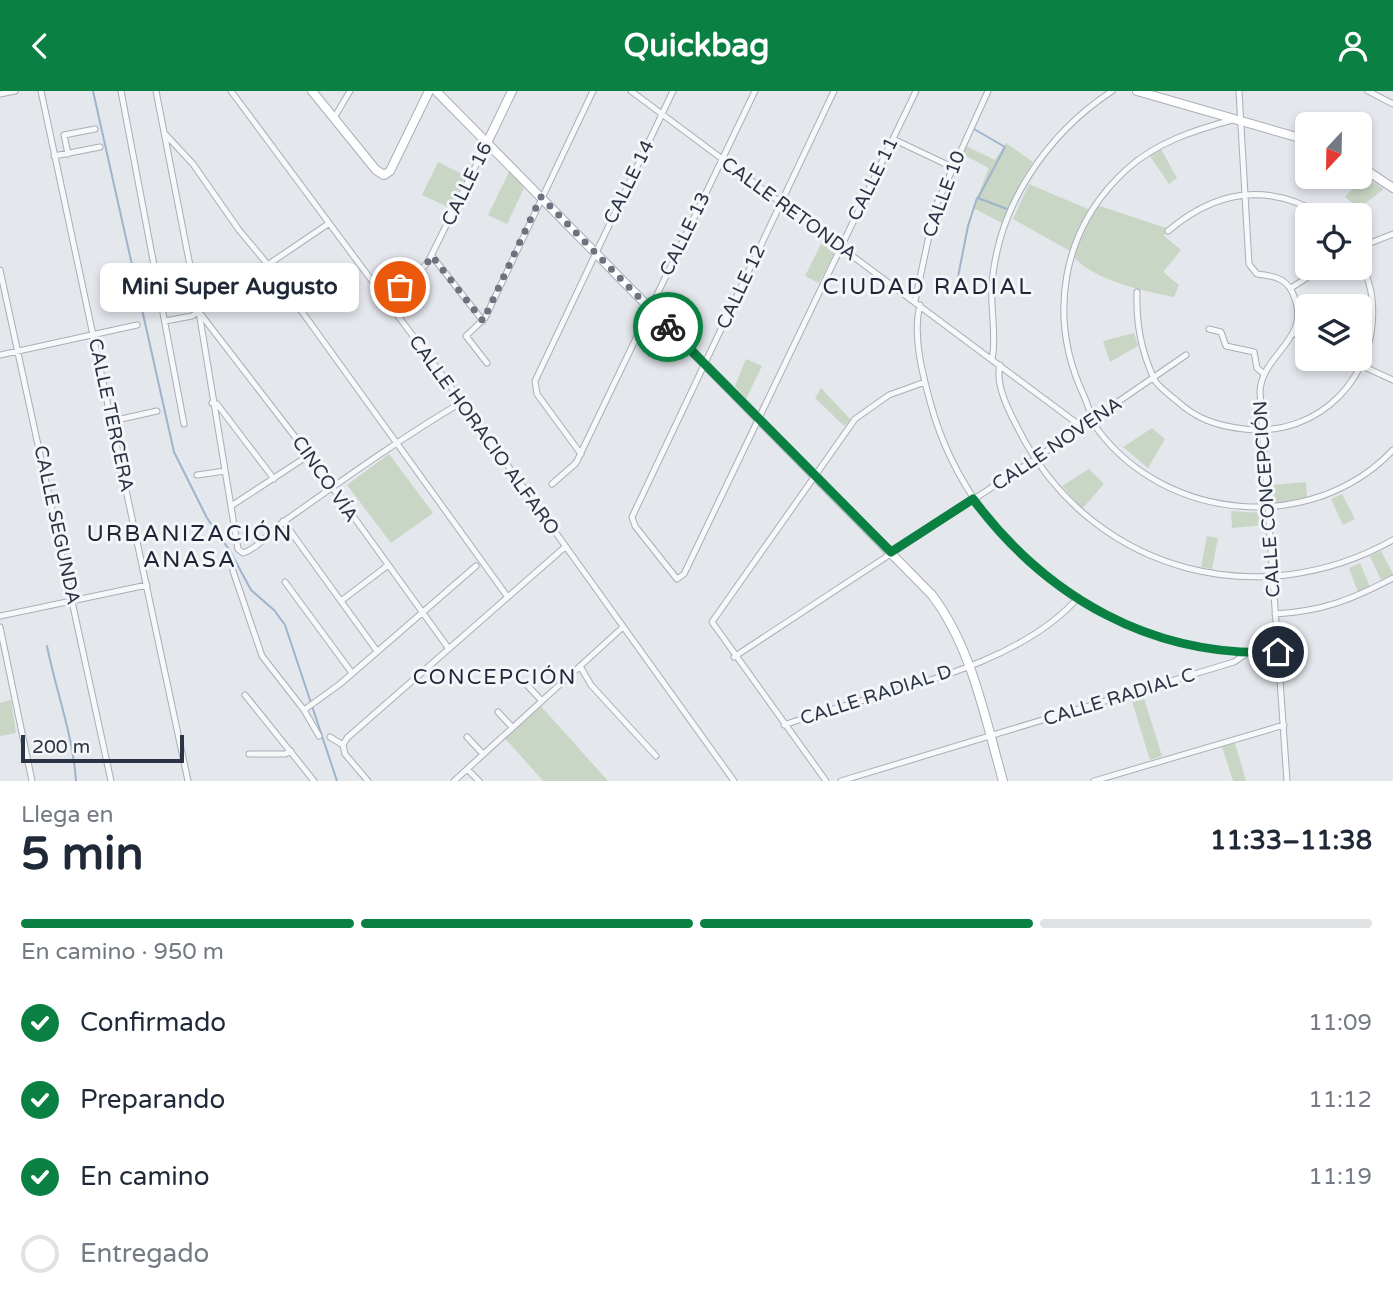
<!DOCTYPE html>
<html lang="es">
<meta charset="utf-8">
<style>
body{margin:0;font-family:"Varela Round",sans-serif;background:#f6f6f7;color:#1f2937;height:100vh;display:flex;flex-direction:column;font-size:26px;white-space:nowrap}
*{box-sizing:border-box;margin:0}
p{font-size:23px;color:#747a83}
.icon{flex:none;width:38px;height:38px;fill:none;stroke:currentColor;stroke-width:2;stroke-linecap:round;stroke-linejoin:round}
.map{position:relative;height:690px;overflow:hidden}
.panel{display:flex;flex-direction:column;background:#fff;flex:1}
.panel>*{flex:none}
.needle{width:46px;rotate:202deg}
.buttons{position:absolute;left:1295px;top:21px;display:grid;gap:14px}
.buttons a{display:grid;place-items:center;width:77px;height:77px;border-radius:10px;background:#fff;box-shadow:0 4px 10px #0003;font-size:35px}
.scale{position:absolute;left:21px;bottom:18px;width:163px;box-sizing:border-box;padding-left:7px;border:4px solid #2b3445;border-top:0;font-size:19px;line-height:24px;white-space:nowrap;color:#2b3445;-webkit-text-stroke:5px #f4f6f9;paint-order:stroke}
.pin{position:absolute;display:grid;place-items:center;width:60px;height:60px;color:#fff;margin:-30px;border:4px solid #fff;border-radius:50%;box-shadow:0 2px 7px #0007}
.courier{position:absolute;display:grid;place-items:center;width:70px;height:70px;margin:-35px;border:5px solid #0b8043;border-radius:50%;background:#fff;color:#222;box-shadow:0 2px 9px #0007}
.bubble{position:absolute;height:49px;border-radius:10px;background:#fff;box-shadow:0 4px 10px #0003;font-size:23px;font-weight:800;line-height:49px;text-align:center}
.summary em{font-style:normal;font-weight:800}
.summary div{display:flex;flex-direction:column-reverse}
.summary{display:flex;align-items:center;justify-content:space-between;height:119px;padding:0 21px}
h1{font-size:46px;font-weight:800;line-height:52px}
.bar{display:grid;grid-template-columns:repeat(4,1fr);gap:10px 7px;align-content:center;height:84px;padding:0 21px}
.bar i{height:9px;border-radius:5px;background:#e0e1e3}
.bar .active{background:#0b8043}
.bar p{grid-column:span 4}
ol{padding:0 21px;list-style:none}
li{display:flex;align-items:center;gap:21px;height:77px}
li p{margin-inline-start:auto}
li .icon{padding:7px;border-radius:50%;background:#0b8043;color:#fff;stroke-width:4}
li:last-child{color:#747a83}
li i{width:38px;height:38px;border:4px solid #e0e1e3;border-radius:50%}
header{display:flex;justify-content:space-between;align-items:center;height:91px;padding:0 21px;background:#0b8043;color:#fff;font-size:32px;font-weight:800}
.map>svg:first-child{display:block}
</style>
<header><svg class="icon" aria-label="back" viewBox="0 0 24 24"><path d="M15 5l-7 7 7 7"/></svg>Quickbag<svg class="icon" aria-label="person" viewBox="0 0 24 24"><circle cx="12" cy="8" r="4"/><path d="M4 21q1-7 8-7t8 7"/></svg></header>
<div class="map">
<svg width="1393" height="690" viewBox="0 0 1393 690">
<rect width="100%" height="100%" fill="#e4e7ec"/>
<path fill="#c9d6c5" d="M1006,52L1033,71L1021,90L1004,133L973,117L989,77L962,63L966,55L995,69Z
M1161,58L1177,87L1169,93L1150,65Z
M438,71L466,85L450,117L422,104Z
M509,81L524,97L507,133L488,124Z
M1364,85L1384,98L1359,117L1345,106Z
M1029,93L1088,118L1100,115L1166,137L1164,145L1181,159L1163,181L1179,194L1174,206C1144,200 1085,188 1070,160L1013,128Z
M823,149L836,159L819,192L805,185Z
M1134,242L1138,255L1110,271L1103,250Z
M746,268L762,275L746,308L735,295Z
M821,297L851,329L844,335L815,307Z
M1152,337L1165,348L1148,377L1123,356Z
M389,363L433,422L391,452L347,394Z
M1089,378L1104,393L1082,418L1062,395Z
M1306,391L1307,406L1274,413L1273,394Z
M1342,403L1355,428L1343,434L1331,408Z
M1231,420L1263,422L1264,434L1232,437Z
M1207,445L1218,447L1212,478L1201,476Z
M1381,460L1393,483L1381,489L1370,465Z
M1360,472L1370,496L1358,501L1349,477Z
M1143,604L1162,665L1150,669L1131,607Z
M11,609L16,642L0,645V612Z
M540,614L608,690H543L504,646Z
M1235,652L1246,690H1233L1222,656Z"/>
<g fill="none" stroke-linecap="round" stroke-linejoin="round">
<path stroke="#9fb4cc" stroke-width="2" d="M93,0L174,361L207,427L230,460L251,499L274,519L285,534L337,690
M974,38L1005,56L978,107L1007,118
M957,191L968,135L977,107
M47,555C56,600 73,644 76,690"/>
<g stroke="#a9aeb7" stroke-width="7">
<path id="street" d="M41,0L188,690
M121,0L184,333
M156,0L199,221L238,458L243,462C259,457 272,438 286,429C344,388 401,347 462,311
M231,0L462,311L734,690
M631,0L1082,336
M834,0L632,426L635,435L677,488L684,483L916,0
M1239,0L1249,173L1257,183C1276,185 1289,188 1295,208C1310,249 1261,264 1260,301L1287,690
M1368,0L1393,13
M0,3L15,0
M334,27L350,0
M1232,29C1195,39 1157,51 1127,78C1061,138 1047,226 1084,305C1089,316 1092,331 1098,339C1168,432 1314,443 1393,359
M166,44L193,73L239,139L269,175L507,505
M893,48L952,76
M68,63L64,44L95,38
M54,65L100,56
M1168,140C1216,99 1267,91 1322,124
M1360,156L1393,143
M432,165L483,230
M0,179L111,690
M1291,197L1322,177
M1137,201C1136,233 1141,259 1154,288C1158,296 1170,304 1177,310C1196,328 1218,335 1244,338C1320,347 1380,284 1372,208C1371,194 1365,180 1360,167
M384,207L416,184L428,171L487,52
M915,210L935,117L988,0
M920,214C912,245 923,285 931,314C973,466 1122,568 1278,561
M199,221L309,364L449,558
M165,230L192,225L328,133
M1209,238L1221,241L1226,255L1254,261L1257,277L1263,282
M1295,243L1307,249
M0,264L137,234
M992,268C997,248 990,215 992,193C998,114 1047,43 1112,0
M1347,268L1393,289
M487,272L466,245L485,227L593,0
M1000,274C994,297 1014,329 1024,349C1099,483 1261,523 1393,449
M212,312L217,313L274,388
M112,330L157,320
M581,363L537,303L535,290L673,0
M197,384L225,380
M552,393L576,372L755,0
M231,415L309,364
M283,430L377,560
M233,480L262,565L304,619L319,645
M285,491L352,582
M341,510L387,475
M1275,523C1323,520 1351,509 1393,487
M0,525L147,494
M0,536L32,690
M734,566L1035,368L1186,264
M580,575L591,594L656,665
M527,594L541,609
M245,604L314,690
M304,619L340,593L476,475
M498,621L512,636
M784,634C876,600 1009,582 1076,509
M330,646L343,654
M467,646L483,663
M343,654L347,647L565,456
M343,654L345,663L368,690
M249,663H285L291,660
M467,678L479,690
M454,690L623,536
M826,690L712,531L855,328L889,304L925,291
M841,690L1234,571L1246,563
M1094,690L1284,634"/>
</g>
<g stroke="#a9aeb7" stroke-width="10">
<path id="secondary" d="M312,0L376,79L384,84L390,80L429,0
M436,0L932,504C972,557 985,627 1003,690
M1137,0L1307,49
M487,52L512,0
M1360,75L1393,97"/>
</g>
<use href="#street" stroke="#f7f8fa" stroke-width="5"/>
<use href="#secondary" stroke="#fff" stroke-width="8"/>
</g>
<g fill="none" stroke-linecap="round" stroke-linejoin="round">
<path stroke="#6c737f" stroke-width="7" stroke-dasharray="0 12.6" d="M400,196L422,179L432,165L483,230L541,106L668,236"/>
<path stroke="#0b8043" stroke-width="9" d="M668,236L891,461L973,408C1047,507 1153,567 1278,561"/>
</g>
<g text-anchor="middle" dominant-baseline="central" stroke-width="6" stroke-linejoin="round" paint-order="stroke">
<g font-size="19" fill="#2b3445" stroke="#f4f6f9">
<text transform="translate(873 88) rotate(-64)">CALLE 11</text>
<text transform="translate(629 91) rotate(-64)">CALLE 14</text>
<text transform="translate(467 93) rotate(-64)">CALLE 16</text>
<text transform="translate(944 103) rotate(-70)">CALLE 10</text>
<text transform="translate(789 118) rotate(36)">CALLE RETONDA</text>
<text transform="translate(685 143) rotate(-64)">CALLE 13</text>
<text transform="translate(741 196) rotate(-65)">CALLE 12</text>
<text transform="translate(111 324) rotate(78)">CALLE TERCERA</text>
<text transform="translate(484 344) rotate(54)">CALLE HORACIO ALFARO</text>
<text transform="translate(1057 353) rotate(-34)">CALLE NOVENA</text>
<text transform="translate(325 388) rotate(55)">CINCO VÍA</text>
<text transform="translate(1267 408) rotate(-94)">CALLE CONCEPCIÓN</text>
<text transform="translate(57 434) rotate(78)">CALLE SEGUNDA</text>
<text transform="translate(876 604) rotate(-18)">CALLE RADIAL D</text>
<text transform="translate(1119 606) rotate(-17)">CALLE RADIAL C</text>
</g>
<g font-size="21" letter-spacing="2" fill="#1d2536" stroke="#f4f6f9">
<text x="495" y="586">CONCEPCIÓN</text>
</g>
<g font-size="23" letter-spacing="2" fill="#1d2536" stroke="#f4f6f9">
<text x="928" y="196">CIUDAD RADIAL</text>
<text x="190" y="443">URBANIZACIÓN<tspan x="190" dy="26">ANASA</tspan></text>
</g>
</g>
</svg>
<div class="buttons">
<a><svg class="needle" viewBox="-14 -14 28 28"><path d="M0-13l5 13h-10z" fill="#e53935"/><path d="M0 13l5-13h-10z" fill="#747a83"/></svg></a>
<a><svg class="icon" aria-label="locate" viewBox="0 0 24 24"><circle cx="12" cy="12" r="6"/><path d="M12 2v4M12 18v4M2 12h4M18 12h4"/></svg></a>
<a><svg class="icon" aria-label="layers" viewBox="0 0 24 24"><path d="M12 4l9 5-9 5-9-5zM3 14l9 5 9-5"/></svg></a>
</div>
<div class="scale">200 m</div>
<div class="pin" style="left:400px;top:196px;background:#ea580c"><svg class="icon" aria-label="bag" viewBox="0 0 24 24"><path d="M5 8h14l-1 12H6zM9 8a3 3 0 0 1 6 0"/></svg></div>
<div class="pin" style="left:1278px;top:561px;background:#1f2937"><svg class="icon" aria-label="home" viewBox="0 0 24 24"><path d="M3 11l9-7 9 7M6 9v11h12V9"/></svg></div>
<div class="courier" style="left:668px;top:236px"><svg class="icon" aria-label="bike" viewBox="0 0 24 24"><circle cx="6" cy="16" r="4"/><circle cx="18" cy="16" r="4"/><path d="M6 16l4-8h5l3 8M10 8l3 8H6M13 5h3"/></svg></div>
<div class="bubble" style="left:100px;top:172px;width:259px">Mini Super Augusto</div>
</div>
<section class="panel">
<div class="summary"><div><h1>5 min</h1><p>Llega en</p></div><em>11:33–11:38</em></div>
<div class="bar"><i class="active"></i><i class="active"></i><i class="active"></i><i></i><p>En camino · 950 m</p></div>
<ol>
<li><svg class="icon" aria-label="check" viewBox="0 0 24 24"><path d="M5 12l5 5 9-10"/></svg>Confirmado<p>11:09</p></li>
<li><svg class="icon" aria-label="check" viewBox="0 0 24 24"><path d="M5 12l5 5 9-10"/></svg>Preparando<p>11:12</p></li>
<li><svg class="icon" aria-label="check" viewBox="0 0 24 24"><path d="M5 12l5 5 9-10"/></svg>En camino<p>11:19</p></li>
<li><i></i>Entregado</li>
</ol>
</section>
